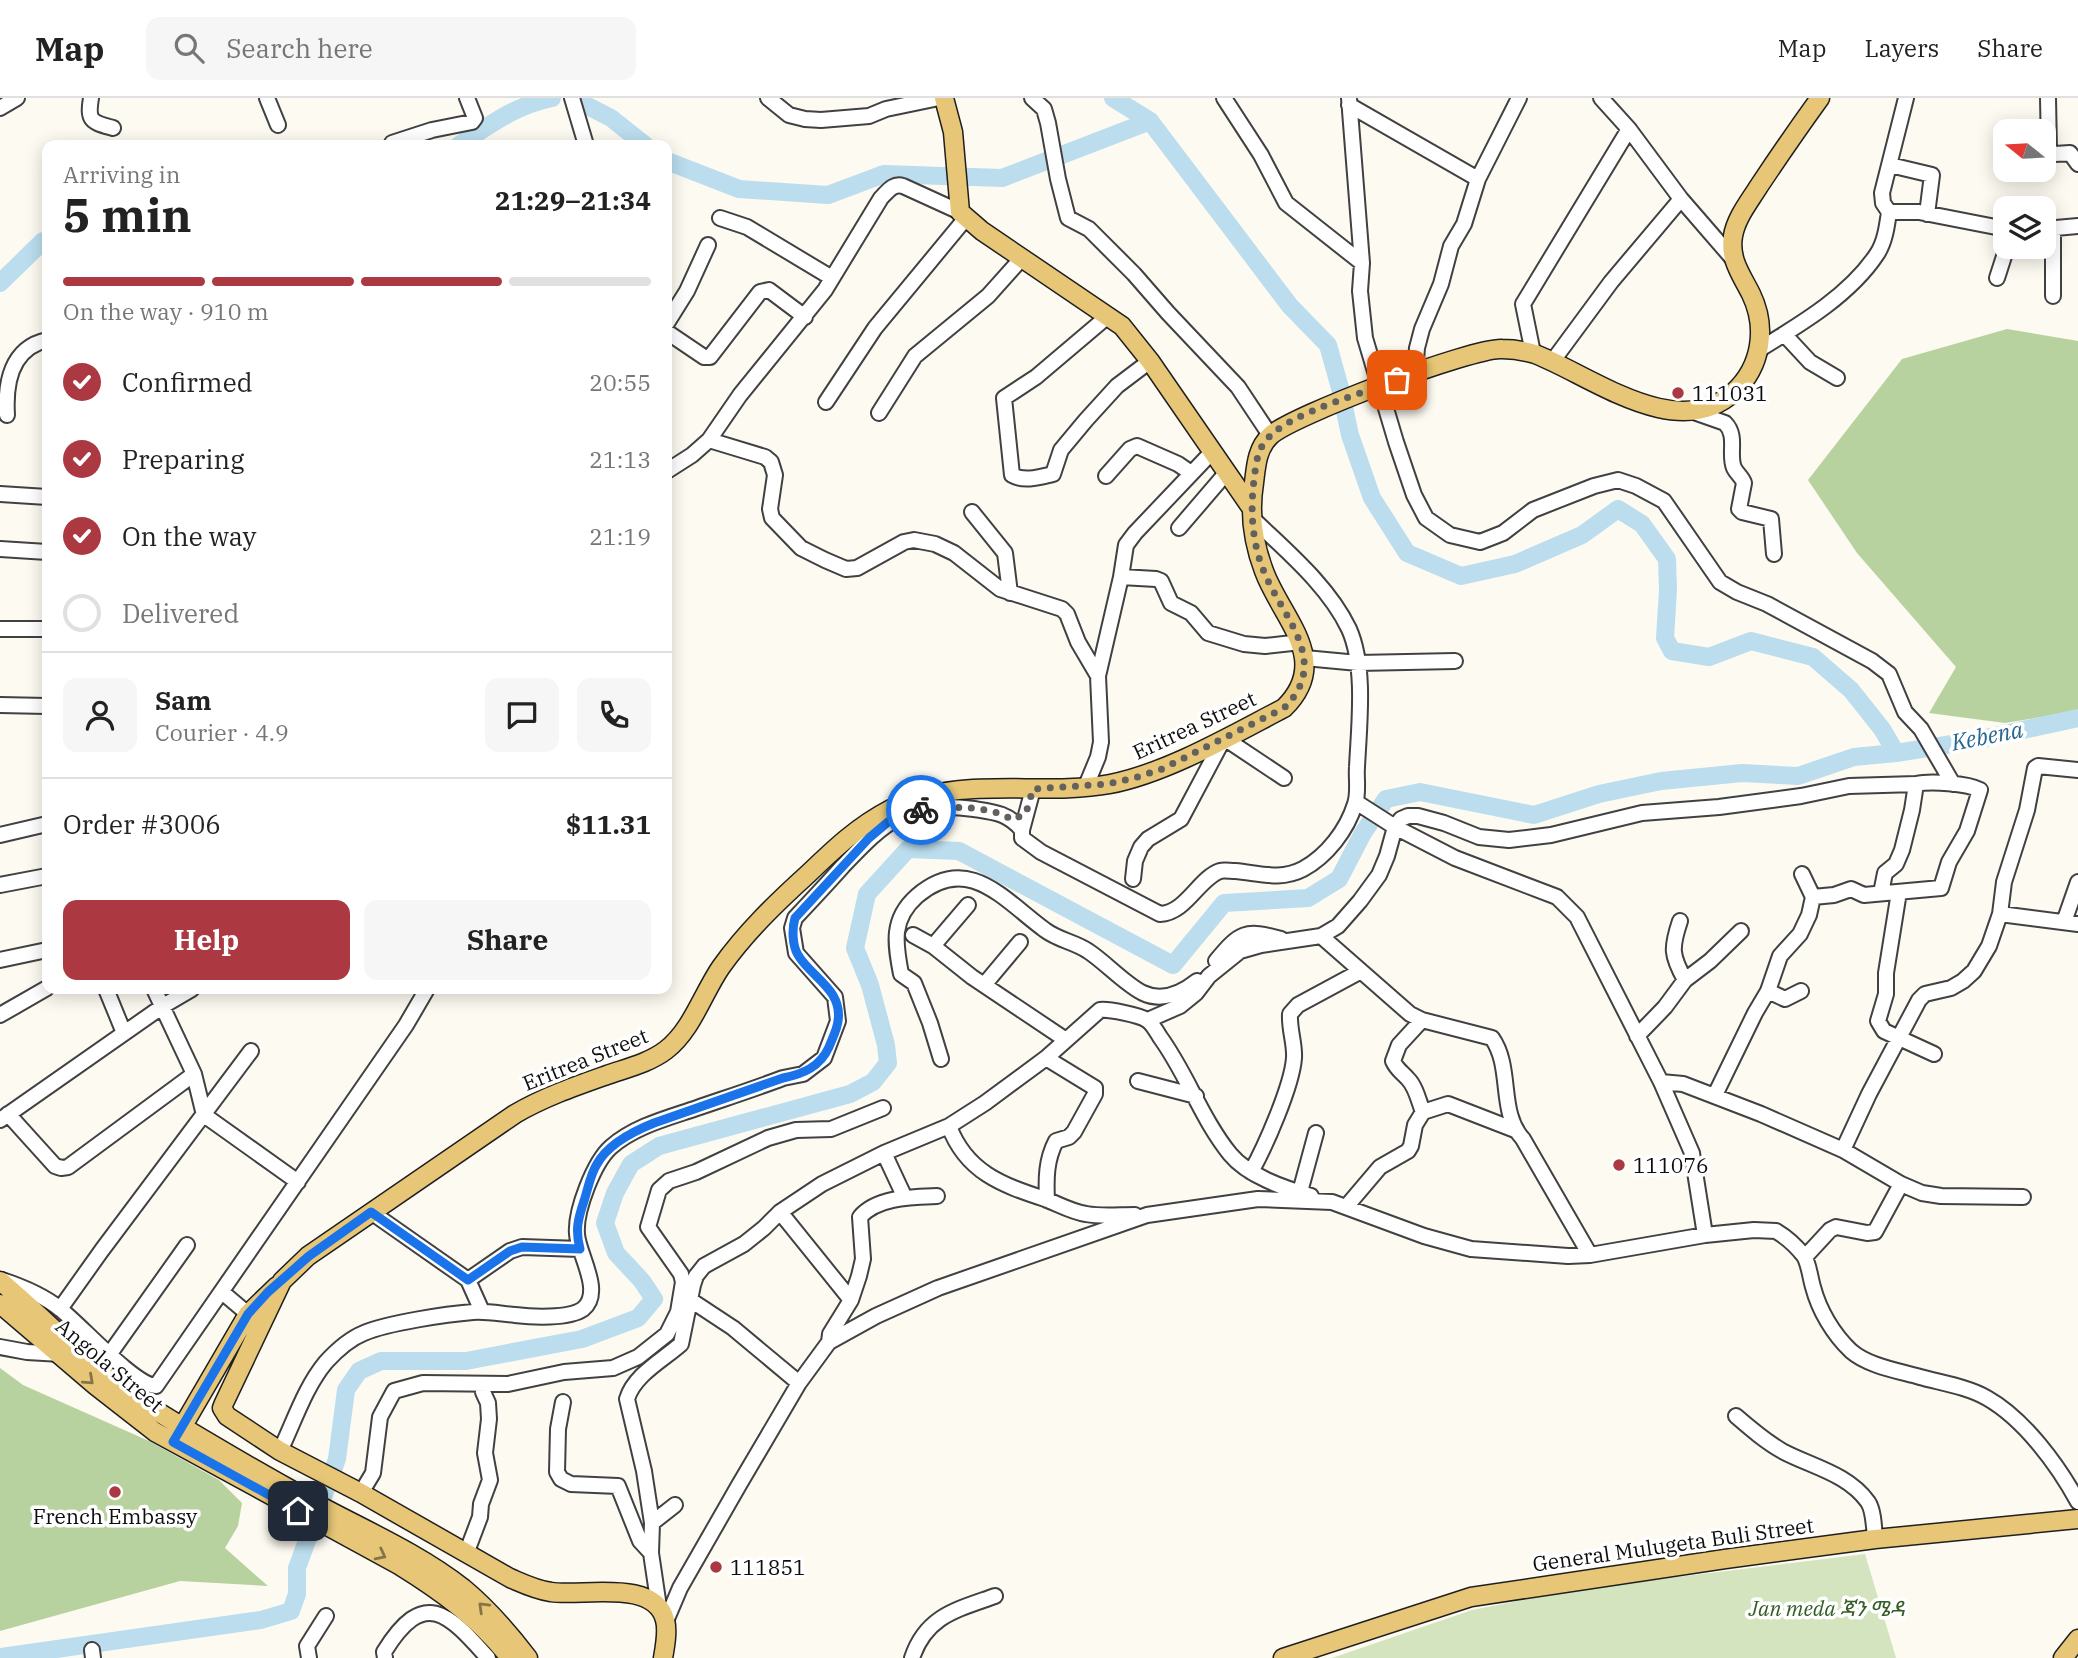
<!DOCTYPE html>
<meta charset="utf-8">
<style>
body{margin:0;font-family:"IBM Plex Serif","Noto Sans Ethiopic",serif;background:#f6f6f6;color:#222;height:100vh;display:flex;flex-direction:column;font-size:26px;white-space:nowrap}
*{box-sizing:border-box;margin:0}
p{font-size:23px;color:#767676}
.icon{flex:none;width:38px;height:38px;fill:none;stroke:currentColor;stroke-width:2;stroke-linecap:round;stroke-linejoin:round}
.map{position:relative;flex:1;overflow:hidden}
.drawer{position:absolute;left:42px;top:42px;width:630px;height:854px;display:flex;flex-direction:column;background:#fff;border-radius:14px;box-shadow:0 4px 18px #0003}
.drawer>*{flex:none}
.needle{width:46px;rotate:288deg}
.tools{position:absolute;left:1993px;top:21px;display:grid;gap:14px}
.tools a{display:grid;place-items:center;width:63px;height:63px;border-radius:14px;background:#fff;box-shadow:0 4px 18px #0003;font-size:35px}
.pin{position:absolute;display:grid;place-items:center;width:60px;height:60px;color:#fff;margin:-30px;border-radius:14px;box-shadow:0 4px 10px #0006}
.courier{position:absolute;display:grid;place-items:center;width:70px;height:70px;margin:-35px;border:5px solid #1a73e8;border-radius:50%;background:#fff;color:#222;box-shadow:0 2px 9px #0007}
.head em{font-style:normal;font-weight:800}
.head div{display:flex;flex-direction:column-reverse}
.head{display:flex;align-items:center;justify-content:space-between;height:119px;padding:0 21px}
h1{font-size:46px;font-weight:800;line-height:52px}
.bar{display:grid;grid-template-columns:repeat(4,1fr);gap:10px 7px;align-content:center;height:84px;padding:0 21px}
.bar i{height:9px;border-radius:5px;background:#e0e0e0}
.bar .current{background:#ac3842}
.bar p{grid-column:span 4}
.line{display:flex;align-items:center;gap:18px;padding:0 21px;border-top:2px solid #e0e0e0}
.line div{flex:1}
.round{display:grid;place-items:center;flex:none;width:74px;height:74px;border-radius:14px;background:#f6f6f6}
ol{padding:0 21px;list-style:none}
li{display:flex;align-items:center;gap:21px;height:77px}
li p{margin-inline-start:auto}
li .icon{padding:7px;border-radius:50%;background:#ac3842;color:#fff;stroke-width:4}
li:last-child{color:#767676}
li i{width:38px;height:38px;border:4px solid #e0e0e0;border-radius:50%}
.cta{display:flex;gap:14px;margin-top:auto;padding:14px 21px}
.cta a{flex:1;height:80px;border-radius:14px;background:#ac3842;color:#fff;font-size:28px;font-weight:800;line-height:80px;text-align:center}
.cta a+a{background:#f6f6f6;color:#222}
header{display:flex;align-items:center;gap:42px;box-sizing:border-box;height:98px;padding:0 35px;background:#fff;border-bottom:2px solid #e0e0e0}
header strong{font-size:33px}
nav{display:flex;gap:38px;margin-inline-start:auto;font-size:24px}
.search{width:490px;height:63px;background:#f6f6f6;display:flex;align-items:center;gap:18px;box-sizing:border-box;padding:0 24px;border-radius:14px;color:#767676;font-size:26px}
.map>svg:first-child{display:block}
</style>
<header>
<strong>Map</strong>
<div class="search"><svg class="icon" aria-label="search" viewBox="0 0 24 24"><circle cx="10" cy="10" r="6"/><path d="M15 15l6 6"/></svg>Search here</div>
<nav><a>Map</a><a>Layers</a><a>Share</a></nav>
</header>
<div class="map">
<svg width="2078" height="1560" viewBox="0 0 2078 1560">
<rect width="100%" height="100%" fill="#fdfaf1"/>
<path fill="#d3e4be" d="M1865,1456L1896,1560H1332L1472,1512L1579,1491Z"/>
<path fill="#b8d29f" d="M2007,231L2078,243V613L2005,625L1929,615L1956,569L1857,455L1808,382L1902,261Z
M0,1270L23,1287L149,1343L219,1382L242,1405L238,1428L225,1450L268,1488L180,1483L0,1533Z"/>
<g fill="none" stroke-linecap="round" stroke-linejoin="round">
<path stroke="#bde" stroke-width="18" d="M572,0L611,20L645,47
M1113,0L1150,23L1290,208L1328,247L1340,290L1350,337L1372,400L1407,455L1461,478L1515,466L1582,437L1618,411L1642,426L1667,461L1668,492L1665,540L1672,553L1709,559L1751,543L1813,559L1851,592L1882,631L1896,655
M459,47C490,27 514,8 552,0
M667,63L739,91L828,97L884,76L1002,80L1150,23
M0,185L43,143L47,144
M0,1559L261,1522L291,1513L297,1496V1470L337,1361L346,1292L359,1273L381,1263H466L582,1241L638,1220L654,1201L642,1183L616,1155L605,1125L615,1095L631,1066L659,1048L850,996L873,984L888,965L886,947L870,887L855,850L867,796L908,751L959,753L1173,867L1224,805L1308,800L1339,781L1363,735L1386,701L1420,694L1534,717L1599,696L1661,683L1742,675L1798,678L1854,659L1896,655L1977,642L2078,620"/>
<g stroke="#414141" stroke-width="18">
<path id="minor" d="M91,0C87,24 92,24 113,30
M267,0L278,27
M572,0L586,47
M768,0L789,17L805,21L821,22L869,18L886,11L939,0
M1032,0L1044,11L1048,25L1058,81L1068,120L1089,131L1134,176L1168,215L1238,289L1270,337
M1224,0L1261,57L1286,105L1362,165
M1349,0L1362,165L1360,193L1365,240L1396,344L1414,397L1426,420L1450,437L1480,444L1503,435L1533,412L1594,388L1618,382L1636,388L1664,403L1720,484L1737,494L1767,506L1872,563L1889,576L1905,614L1921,631L1953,686
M1601,0L1629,31L1681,101L1733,161
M2048,0L2049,52L2055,56L2070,55L2078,66
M1349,7L1478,81
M0,10L17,0
M392,45L432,32L472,24L475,20L467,0
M1890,67L1932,77L1927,116
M1889,114H1919L2006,131
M720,120L747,129L832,180
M2053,130V198
M2045,131L2078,128
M1997,180L2007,149
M1108,218L1036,279L1004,300L1012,377C1024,384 1040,379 1053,376L1061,352L1086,322L1117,288L1150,263
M667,225L687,193L708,147
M667,234L704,259H710L760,194L769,192L805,219
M1784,236L1810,264L1837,280
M1760,251C1801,226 1850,197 1877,156C1885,144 1887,128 1889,114L1883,105L1882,95L1906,0
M1533,255L1523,206L1629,31
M1552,264L1611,184L1681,101
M1415,275L1417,250L1422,231L1441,186L1451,148L1464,126L1478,81L1519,0
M826,304L875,230L966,120
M1688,312L1725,325C1738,338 1728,356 1734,370C1737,376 1742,379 1744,385L1739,411L1742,414L1771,421L1774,456
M879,315L915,258L988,198L1022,160
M7,317C5,285 11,250 47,242
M709,342L765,359L771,364L775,377L770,411L772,420L801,450L825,462L846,471L857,470L904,444L914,442L935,446L954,455L1000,491L1062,511L1067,516L1078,544L1098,578
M1212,354L1135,435L1126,447L1121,479L1156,481L1161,483L1171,505L1191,515L1208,535L1244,546L1265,548L1301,544
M667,373L692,357L709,342L740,297L825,192L881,100C888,93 893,85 903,88L960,114
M1106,378L1130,351L1137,348L1178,366L1191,375
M0,396L47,399
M972,414L1005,455L1010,495
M1179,430L1227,374
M0,451L47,454
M0,531H47
M1305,560L1358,565L1455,563
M0,607L47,608
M1086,688L1098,659L1101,644L1098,578L1121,479
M1033,691L1022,732V740L1041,754L1160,816C1186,815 1199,780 1220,773C1224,772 1230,773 1235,773C1259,775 1280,783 1303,771C1327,758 1347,732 1355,706C1359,695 1356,680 1357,669C1359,627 1366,569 1349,531C1328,487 1285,452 1251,419
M1356,704L1395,729L1455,760L1557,799L1577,819L1661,984L1692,1055L1705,1137
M0,737L47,726
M1802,776L1813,799
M1133,781L1135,763L1141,749L1148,741L1181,721L1224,640L1284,680
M0,787L47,778
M1899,794L1886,875V896L1878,923L1884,933L1934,956
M2000,816L2078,826
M1680,823C1671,850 1671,857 1685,882
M2064,824L2078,784
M913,837L933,848L972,879L1066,942
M1321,838L1410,916L1422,922L1492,940C1513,970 1498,1014 1523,1041L1590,1157
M933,848L968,807
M0,862L47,852
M1216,863C1240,834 1245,831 1281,841
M984,887L1020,844
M106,891L124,935
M154,891L194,976L204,1017L298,1084
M1768,893L1780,858L1800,836L1809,817L1813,799L1834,797L1851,791L1864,797L1941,790L1949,764L1967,733L1980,692C1967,685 1930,683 1916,686L1912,712L1902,752L1896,766L1885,775L1881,795
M0,917L47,890
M1148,922L1180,908L1196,895L1209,878L1240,853L1261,847L1321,838L1338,828L1360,803L1379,777L1387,758L1395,729L1401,721L1408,718H1418L1444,725L1479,739L1509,742L1551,737L1642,715L1719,709L1801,698L1849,688L1916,686
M1422,922L1399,947L1393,963C1397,972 1402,974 1408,981C1416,989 1419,1004 1423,1014
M1637,938L1665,909L1685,882L1710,863L1741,833
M1046,960L1095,990V996L1074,1034L1069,1039L1056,1043C1046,1062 1046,1081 1047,1102
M941,961L930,925L914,885L901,876C895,845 891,821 917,798C968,754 1004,802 1045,832C1058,842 1075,844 1088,853C1105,864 1126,887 1143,895C1162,904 1182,895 1197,883
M1138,983L1196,998
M1661,984L1683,986L1761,1016L1843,1052L1901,1086L1922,1095L1941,1098L2023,1099
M1715,997L1755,915L1768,893L1785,901L1801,893
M8,1016L55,1068L61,1070L68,1069L194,976
M0,1022L163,908L192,891
M949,1028C966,1074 1002,1087 1045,1101C1058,1106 1072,1114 1086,1116C1102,1119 1118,1117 1135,1117
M1843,1052L1869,996L1919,902L1925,896L1951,890L1963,883L1974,873L1989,848L2000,816L2004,784L2027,712L2035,670L2038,668L2078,672
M884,1055L905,1100
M1251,1074C1265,1049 1292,988 1294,960C1295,946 1289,931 1290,916L1298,907L1361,873
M1300,1094L1316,1035
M1346,1109L1380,1069L1408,1053L1411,1048L1415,1027L1423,1014L1448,1006L1515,1032
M371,1114L468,1182L481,1211
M780,1114L851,1202
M1805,1159L1830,1132L1836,1129L1867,1135L1875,1134L1901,1086
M2,1182C23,1189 43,1197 60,1211C80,1226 134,1287 156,1288L406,927L427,891
M468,1182L510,1153L522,1149L580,1151
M222,1194L248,1216
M689,1201L733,1230L799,1285
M60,1211L102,1152L251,953
M829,1244L830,1236L851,1202L859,1178L863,1161L860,1119C877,1099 912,1099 937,1098
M0,1249L27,1254L61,1256
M109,1257L187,1147
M563,1304L558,1331L557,1374L561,1381L571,1386L618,1388L640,1443L651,1455
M1736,1318C1751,1331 1766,1344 1784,1354C1813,1369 1848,1376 1868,1404C1874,1413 1874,1431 1875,1441
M280,1353C294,1324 305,1289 326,1264C337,1252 349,1241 364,1235C387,1225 447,1216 473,1214C487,1213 502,1216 515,1217C532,1219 569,1221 583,1211C604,1194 578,1156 577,1136C575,1113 594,1064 611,1049C635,1028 668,1020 697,1010C726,1000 754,991 783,980L803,976L824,960L838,923L835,899L796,855L792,830L795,820C811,803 827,786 843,768C886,723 907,702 974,711C994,714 1008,715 1022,732
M361,1395L373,1375L380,1319L394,1293L423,1285L508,1286L564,1274L613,1270L638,1259L667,1236L678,1214L683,1184L681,1176L648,1129L659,1092L669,1083L696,1074L768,1040L796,1032L831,1031L883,1010
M652,1425L675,1407
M466,1456L480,1419L481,1406L490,1382L485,1355L489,1321L488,1305L483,1294
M659,1509L651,1455L652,1425L644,1373L627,1301C634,1277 663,1262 681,1246L693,1187L696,1178L704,1168L744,1146L764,1130L780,1114L822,1086L884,1055L949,1028L985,1005L1046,960L1100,912C1109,911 1139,917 1147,922C1152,925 1157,934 1160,939C1187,976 1201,1020 1230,1056C1248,1078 1284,1090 1311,1098
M666,1523L680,1490L739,1387L799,1285L829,1244L876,1218L938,1190L1147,1117L1258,1101L1332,1104L1424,1138L1471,1151L1568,1158L1590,1157L1705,1137L1754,1132L1776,1133C1786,1139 1797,1149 1804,1158C1809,1166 1810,1179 1813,1189C1819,1212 1833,1236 1851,1253C1868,1268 1899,1273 1920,1279C1942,1285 1968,1289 1987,1300C2024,1321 2058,1367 2078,1404
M92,1552L93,1560
M309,1560L307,1548L326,1518
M385,1560L384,1554C424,1489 448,1515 488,1560
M912,1560C926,1518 956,1512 995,1498"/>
</g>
<g stroke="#1f1f1f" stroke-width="21">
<path id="major" d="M944,0L953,34L960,114L982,133L1122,228L1150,263L1250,408
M0,1183C49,1224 96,1276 150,1309C203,1342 257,1373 311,1403C362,1431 417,1454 463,1490C487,1510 509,1535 528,1560
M0,1206L96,1288L155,1334L399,1467C441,1493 480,1521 510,1560
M177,1338L248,1216L277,1188
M663,1560C665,1549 668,1533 665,1522C655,1480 581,1499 551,1494C536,1492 524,1486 510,1480L361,1395L280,1353L227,1318L222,1310L224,1305L282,1183L308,1158L515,1016C544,999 576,988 607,977C627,970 649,965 666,952C692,932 703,895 721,869C746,834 776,805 808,776C834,751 858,728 891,711C959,676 1038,699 1110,686C1167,675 1232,637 1284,610C1333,562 1281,520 1264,473C1253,444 1249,415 1254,385C1256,368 1257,350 1270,338C1290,318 1474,249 1502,251C1512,251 1525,253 1535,256C1590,277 1677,346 1734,294C1762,268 1767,229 1751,196C1741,176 1729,161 1733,138C1736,120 1749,104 1759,88C1779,58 1799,29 1820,0
M1283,1560L1471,1499L1725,1461L1875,1441L2078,1421
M2063,1560L2078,1541"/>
</g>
<use href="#minor" stroke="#fff" stroke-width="14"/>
<use href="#major" stroke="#e7c777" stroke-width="18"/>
</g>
<defs><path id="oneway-chevron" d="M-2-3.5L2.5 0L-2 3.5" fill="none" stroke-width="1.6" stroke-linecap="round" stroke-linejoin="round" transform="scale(1.75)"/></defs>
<g stroke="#857448">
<use href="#oneway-chevron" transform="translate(89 1282) rotate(42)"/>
<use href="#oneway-chevron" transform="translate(381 1457) rotate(27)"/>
<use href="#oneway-chevron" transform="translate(483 1509) rotate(-136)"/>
</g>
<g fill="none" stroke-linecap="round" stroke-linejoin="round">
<path stroke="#62615d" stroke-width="7" stroke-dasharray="0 12.6" d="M921,712C951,709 986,706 1013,722L1026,715L1033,691L1108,686L1134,680L1162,671L1284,610C1331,564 1284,521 1265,476C1252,446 1250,413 1254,382C1256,366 1257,350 1270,338C1294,314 1364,295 1397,282"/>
<path stroke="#1a73e8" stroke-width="9" d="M298,1413L173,1344L248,1216L268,1194L309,1158L371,1114L468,1182L510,1153L522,1149L580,1151C575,1132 578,1121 584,1103C588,1091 590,1077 597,1066C608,1046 634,1033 654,1025L783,980C803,976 820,969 829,949C832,941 837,932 838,923C843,892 811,879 798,857C792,847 792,830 795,820L869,740L888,724L921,712"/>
</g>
<g fill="#ac3842" stroke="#fff" stroke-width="2.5">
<circle cx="1678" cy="295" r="7"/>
<circle cx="1619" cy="1067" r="7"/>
<circle cx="115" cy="1394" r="7"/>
<circle cx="716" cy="1469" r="7"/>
</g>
<g text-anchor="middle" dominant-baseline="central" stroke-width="7" stroke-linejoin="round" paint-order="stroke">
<g font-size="21" fill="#0e0e0e" stroke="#fff" text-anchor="start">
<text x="1692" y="295">111031</text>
<text x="1633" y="1067">111076</text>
<text x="115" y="1418" text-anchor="middle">French Embassy</text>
<text x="730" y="1469">111851</text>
</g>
<g font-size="21" fill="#0e0e0e" stroke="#fff">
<text transform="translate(1194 627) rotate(-25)">Eritrea Street</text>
<text transform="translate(585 961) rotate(-22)">Eritrea Street</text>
<text transform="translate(110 1267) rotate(40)">Angola Street</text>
<text transform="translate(1673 1446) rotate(-8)">General Mulugeta Buli Street</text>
</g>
<g font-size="21" font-style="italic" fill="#345d26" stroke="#fff">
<text x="1827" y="1510">Jan meda ጃን ሜዳ</text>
</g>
<g font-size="23" font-style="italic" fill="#276690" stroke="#fff">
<text transform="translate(1987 637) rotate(-11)">Kebena</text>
</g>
</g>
</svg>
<div class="tools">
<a><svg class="needle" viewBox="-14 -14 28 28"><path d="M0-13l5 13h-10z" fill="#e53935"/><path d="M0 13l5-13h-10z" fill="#767676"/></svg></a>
<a><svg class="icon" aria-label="layers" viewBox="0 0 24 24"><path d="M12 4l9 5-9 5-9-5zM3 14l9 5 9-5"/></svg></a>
</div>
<div class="pin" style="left:1397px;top:282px;background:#ea580c"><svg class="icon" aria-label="bag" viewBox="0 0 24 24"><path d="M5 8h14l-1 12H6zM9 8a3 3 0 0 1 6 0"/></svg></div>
<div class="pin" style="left:298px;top:1413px;background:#1f2937"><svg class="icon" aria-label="home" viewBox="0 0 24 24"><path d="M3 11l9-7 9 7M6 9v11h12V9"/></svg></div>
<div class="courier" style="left:921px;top:712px"><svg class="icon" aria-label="bike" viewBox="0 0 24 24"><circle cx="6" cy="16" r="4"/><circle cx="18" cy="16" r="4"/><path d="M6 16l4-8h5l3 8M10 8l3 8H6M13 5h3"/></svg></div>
<section class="drawer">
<div class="head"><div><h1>5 min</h1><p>Arriving in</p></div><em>21:29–21:34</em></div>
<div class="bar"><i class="current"></i><i class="current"></i><i class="current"></i><i></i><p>On the way · 910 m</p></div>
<ol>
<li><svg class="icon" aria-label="check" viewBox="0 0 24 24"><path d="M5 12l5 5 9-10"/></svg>Confirmed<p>20:55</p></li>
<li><svg class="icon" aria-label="check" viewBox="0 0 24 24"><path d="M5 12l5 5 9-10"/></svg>Preparing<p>21:13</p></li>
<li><svg class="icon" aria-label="check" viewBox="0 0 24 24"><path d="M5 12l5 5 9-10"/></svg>On the way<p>21:19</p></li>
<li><i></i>Delivered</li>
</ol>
<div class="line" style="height:126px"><a class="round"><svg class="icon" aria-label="person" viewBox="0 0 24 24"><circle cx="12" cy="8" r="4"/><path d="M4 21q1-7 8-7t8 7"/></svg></a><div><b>Sam</b><p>Courier · 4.9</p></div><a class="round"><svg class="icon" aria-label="chat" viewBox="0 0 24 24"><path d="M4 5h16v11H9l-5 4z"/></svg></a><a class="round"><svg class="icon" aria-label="phone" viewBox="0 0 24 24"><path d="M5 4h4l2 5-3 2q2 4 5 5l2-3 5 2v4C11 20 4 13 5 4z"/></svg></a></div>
<div class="line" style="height:91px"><div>Order #3006</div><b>$11.31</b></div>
<div class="cta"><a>Help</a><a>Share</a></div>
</section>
</div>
